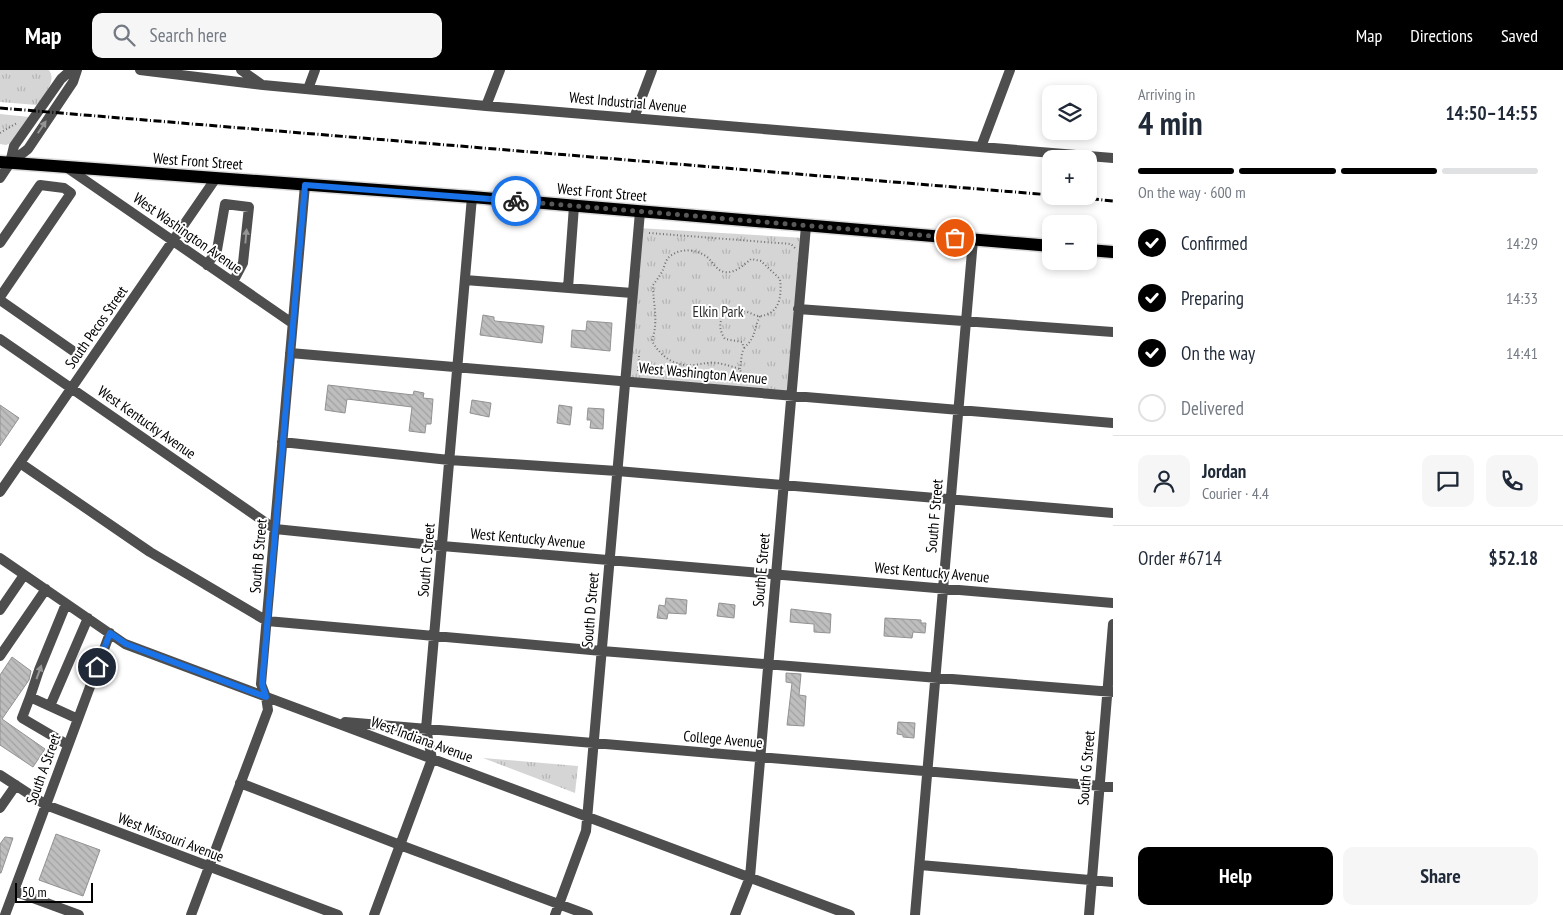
<!DOCTYPE html>
<meta charset="utf-8">
<style>
body{margin:0;font-family:"PT Sans Narrow",sans-serif;background:#f6f6f7;color:#1f2937;height:100vh;display:flex;flex-direction:column;font-size:19px;white-space:nowrap}
*{box-sizing:border-box;margin:0}
p{font-size:16px;color:#747a83}
.icon{flex:none;width:28px;height:28px;fill:none;stroke:currentColor;stroke-width:2;stroke-linecap:round;stroke-linejoin:round}
.map{position:relative;flex:1;overflow:hidden}
.panel{display:flex;flex-direction:column;background:#fff;width:450px}
.panel>*{flex:none}
.tools{position:absolute;left:1042px;top:15px;display:grid;gap:10px}
.tools a{display:grid;place-items:center;width:55px;height:55px;border-radius:10px;background:#fff;box-shadow:0 2px 8px #0003;font-size:25px}
.scale{position:absolute;left:15px;bottom:12px;width:78px;box-sizing:border-box;padding-left:5px;border:2px solid #000;border-top:0;font-size:14px;line-height:18px;white-space:nowrap;color:#000;-webkit-text-stroke:4px #fff;paint-order:stroke}
.pin{position:absolute;display:grid;place-items:center;width:42px;height:42px;color:#fff;margin:-21px;border:2px solid #fff;border-radius:50%;box-shadow:0 1px 5px #0007}
.courier{position:absolute;display:grid;place-items:center;width:50px;height:50px;margin:-25px;border:4px solid #1a73e8;border-radius:50%;background:#fff;color:#222;box-shadow:0 1px 6px #0007}
.summary em{font-style:normal;font-weight:800}
.summary div{display:flex;flex-direction:column-reverse}
.summary{display:flex;align-items:center;justify-content:space-between;height:85px;padding:0 25px}
h1{font-size:32px;font-weight:800;line-height:38px}
.bar{display:grid;grid-template-columns:repeat(4,1fr);gap:8px 5px;align-content:center;height:60px;padding:0 25px}
.bar i{height:6px;border-radius:4px;background:#e0e1e3}
.bar .selected{background:#000}
.bar p{grid-column:span 4}
.line{display:flex;align-items:center;gap:12px;padding:0 25px;border-top:1px solid #e0e1e3}
.line div{flex:1}
.round{display:grid;place-items:center;flex:none;width:52px;height:52px;border-radius:10px;background:#f6f6f7}
ol{padding:0 25px;list-style:none}
li{display:flex;align-items:center;gap:15px;height:55px}
li p{margin-inline-start:auto}
li .icon{padding:5px;border-radius:50%;background:#000;color:#fff;stroke-width:4}
li:last-child{color:#747a83}
li i{width:28px;height:28px;border:2px solid #e0e1e3;border-radius:50%}
.cta{display:flex;gap:10px;margin-top:auto;padding:10px 25px}
.cta a{flex:1;height:58px;border-radius:10px;background:#000;color:#fff;font-size:20px;font-weight:800;line-height:58px;text-align:center}
.cta a+a{background:#f6f6f7;color:#1f2937}
header{display:flex;align-items:center;gap:30px;box-sizing:border-box;height:70px;padding:0 25px;background:#000;color:#fff}
header strong{font-size:24px}
nav{display:flex;gap:28px;margin-inline-start:auto;font-size:18px}
.search{width:350px;height:45px;background:#f6f6f7;display:flex;align-items:center;gap:12px;box-sizing:border-box;padding:0 18px;border-radius:10px;color:#747a83;font-size:19px}
main{display:flex;flex:1;min-height:0}
.map>svg:first-child{display:block}
</style>
<header>
<strong>Map</strong>
<div class="search"><svg class="icon" aria-label="search" viewBox="0 0 24 24"><circle cx="10" cy="10" r="6"/><path d="M15 15l6 6"/></svg>Search here</div>
<nav><a>Map</a><a>Directions</a><a>Saved</a></nav>
</header>
<main>
<div class="map">
<svg width="1113" height="845" viewBox="0 0 1113 845">
<defs>
<pattern id="grass-tufts" width="24" height="20" patternUnits="userSpaceOnUse" patternTransform="scale(1.25)"><rect width="24" height="20" fill="#d5d5d5"/><path d="M3 7l-1-3M5 7V3M7 7l1-3M15 17l-1-3M17 17v-4M19 17l1-3" fill="none" stroke="#b5b5b5"/></pattern>
<pattern id="building-back-hatch" width="6" height="6" patternUnits="userSpaceOnUse" patternTransform="scale(1.25)"><rect width="6" height="6" fill="#bebebe"/><path d="M-1 5l2 2M0 0l6 6M5-1l2 2" fill="none" stroke="#a2a2a2"/></pattern>
</defs>
<rect width="100%" height="100%" fill="#fff"/>
<path fill="url(#grass-tufts)" d="M0,0H49C57,12 44,24 37,35L0,32Z
M0,44L29,47L11,73L6,75L0,74Z
M638,158L805,168L791,326L625,312Z
M483,688L578,696L575,723Z"/>
<path fill="url(#building-back-hatch)" stroke="#929292" d="M483,245L494,247V250L495,251L544,256L542,273L480,265Z
M587,251L612,253L610,281L571,277L572,260L586,261Z
M328,315L413,325L414,321L424,323L423,328L433,329L431,354H426L425,363L409,361L412,337L347,329L345,343L325,340Z
M472,330L491,333L489,347L470,343Z
M0,335L19,348L0,376Z
M559,335L572,337L570,355L557,353Z
M588,338L604,339L603,359L590,358L591,350H587Z
M666,528L687,530L686,544L668,543L667,549L657,548L659,535L665,536Z
M719,533L735,535L734,548L717,546Z
M791,539L831,544L830,563L814,562V554L790,552Z
M885,548L921,550V553H926L925,563L913,562L912,568L884,566Z
M12,587L31,601L29,610L2,649L45,679L33,697L0,675V605Z
M786,603L801,604L799,625L806,626L804,656L787,655L792,613L786,612Z
M898,652L915,653L914,668L903,667V665L897,664Z
M56,764L100,780L83,826L39,810Z
M5,767L13,768L1,803H0V774Z"/>
<g fill="none" stroke-linecap="round" stroke-linejoin="round">
<g stroke="#dbdbdb" stroke-width="15">
<path id="major" d="M0,92L472,127L1051,176
M1089,180L1113,182"/>
</g>
<path stroke="#707070" stroke-width="2" stroke-dasharray="1 2.5" stroke-linecap="butt" d="M0,63L17,53
M649,163L791,174L795,178
M744,278C757,266 753,260 760,246
M639,286L638,301L640,302
M740,299L742,283L744,278L742,272L725,269C715,254 721,241 740,241C747,240 752,245 758,246C780,246 782,225 780,209L761,191L751,189C744,195 734,204 724,202C716,200 713,192 707,187C695,178 678,178 668,188C665,192 664,198 662,202C659,207 656,211 653,215C653,236 659,249 652,271C661,287 675,297 694,295C702,294 709,292 717,293C725,294 733,297 740,299L744,312"/>
<path stroke="#4e4e4e" stroke-width="10" d="M140,0L263,15L486,36L1113,88
M241,0L261,14
M308,19L315,0
M486,36L500,0
M634,48L652,0
M981,77L1010,0
M10,93L14,76L61,9L71,0
M66,97L292,253
M0,108L10,93L28,79L73,12L77,0
M0,173L40,115L64,118L71,123L0,227
M207,195L217,180L225,134L249,137L243,193L233,212
M465,210L632,223
M568,218L574,136
M0,230L76,283
M798,239L1113,262
M0,269L275,459L442,476L1113,533
M290,283L1113,353
M282,372L449,390L617,401L1113,443
M20,393L150,482L267,551L602,581L1113,622
M0,422L216,108
M0,488L125,574L850,845
M66,534L39,600L30,627L78,649
M0,540L24,505
M0,586L46,519
M30,627L22,648L68,675
M50,636L88,548
M345,652L1113,717
M0,705L46,735L338,845
M240,713L400,775L588,845
M0,738L16,715
M920,795L1113,812
M14,821L79,845
M5,845L110,563
M191,845L268,640L266,627L261,614L305,115
M374,845L432,689L426,659L472,127
M555,845L586,761L640,142
M735,845L750,807L806,156
M915,845L973,170
M1089,845L1113,554"/>
<use href="#major" stroke="#000" stroke-width="12"/>
<path stroke="#000" stroke-width="3" stroke-dasharray="8 2.5 1 2.5" stroke-linecap="butt" d="M0,38L1051,125
M1063,126L1113,131"/>
</g>
<defs><path id="oneway-solid" d="M-6-.8H1V-3.2L6.5 0L1 3.2V.8H-6Z" transform="scale(1.25)"/></defs>
<g fill="#959595">
<use href="#oneway-solid" transform="translate(42 57) rotate(-56)"/>
<use href="#oneway-solid" transform="translate(246 166) rotate(-85)"/>
<use href="#oneway-solid" transform="translate(39 602) rotate(-70)"/>
</g>
<g fill="none" stroke-linecap="round" stroke-linejoin="round">
<path stroke="#595959" stroke-width="5" stroke-dasharray="0 9" d="M516,131L955,168"/>
<path stroke="#1a73e8" stroke-width="6" d="M97,597L110,563L126,574L266,627L262,614L305,115L516,131"/>
</g>
<g text-anchor="middle" dominant-baseline="central" stroke-width="4" stroke-linejoin="round" paint-order="stroke">
<g font-size="15" fill="#000" stroke="#fff">
<text transform="translate(628 32) rotate(5)">West Industrial Avenue</text>
<text transform="translate(198 91) rotate(4)">West Front Street</text>
<text transform="translate(602 122) rotate(5)">West Front Street</text>
<text transform="translate(188 163) rotate(35)">West Washington Avenue</text>
<text transform="translate(96 257) rotate(-55)">South Pecos Street</text>
<text transform="translate(703 303) rotate(5)">West Washington Avenue</text>
<text transform="translate(147 352) rotate(35)">West Kentucky Avenue</text>
<text transform="translate(934 446) rotate(-85)">South F Street</text>
<text transform="translate(528 468) rotate(5)">West Kentucky Avenue</text>
<text transform="translate(258 486) rotate(-85)">South B Street</text>
<text transform="translate(426 490) rotate(-85)">South C Street</text>
<text transform="translate(761 500) rotate(-85)">South E Street</text>
<text transform="translate(932 502) rotate(5)">West Kentucky Avenue</text>
<text transform="translate(590 540) rotate(-85)">South D Street</text>
<text transform="translate(422 669) rotate(20)">West Indiana Avenue</text>
<text transform="translate(723 669) rotate(5)">College Avenue</text>
<text transform="translate(1086 698) rotate(-85)">South G Street</text>
<text transform="translate(43 699) rotate(-70)">South A Street</text>
<text transform="translate(171 767) rotate(21)">West Missouri Avenue</text>
</g>
<g font-size="15" fill="#2c2c2c" stroke="#fff">
<text x="718" y="241">Elkin Park</text>
</g>
</g>
</svg>
<div class="tools">
<a><svg class="icon" aria-label="layers" viewBox="0 0 24 24"><path d="M12 4l9 5-9 5-9-5zM3 14l9 5 9-5"/></svg></a>
<a>+</a>
<a>−</a>
</div>
<div class="scale">50 m</div>
<div class="pin" style="left:955px;top:168px;background:#ea580c"><svg class="icon" aria-label="bag" viewBox="0 0 24 24"><path d="M5 8h14l-1 12H6zM9 8a3 3 0 0 1 6 0"/></svg></div>
<div class="pin" style="left:97px;top:597px;background:#1f2937"><svg class="icon" aria-label="home" viewBox="0 0 24 24"><path d="M3 11l9-7 9 7M6 9v11h12V9"/></svg></div>
<div class="courier" style="left:516px;top:131px"><svg class="icon" aria-label="bike" viewBox="0 0 24 24"><circle cx="6" cy="16" r="4"/><circle cx="18" cy="16" r="4"/><path d="M6 16l4-8h5l3 8M10 8l3 8H6M13 5h3"/></svg></div>
</div>
<section class="panel">
<div class="summary"><div><h1>4 min</h1><p>Arriving in</p></div><em>14:50–14:55</em></div>
<div class="bar"><i class="selected"></i><i class="selected"></i><i class="selected"></i><i></i><p>On the way · 600 m</p></div>
<ol>
<li><svg class="icon" aria-label="check" viewBox="0 0 24 24"><path d="M5 12l5 5 9-10"/></svg>Confirmed<p>14:29</p></li>
<li><svg class="icon" aria-label="check" viewBox="0 0 24 24"><path d="M5 12l5 5 9-10"/></svg>Preparing<p>14:33</p></li>
<li><svg class="icon" aria-label="check" viewBox="0 0 24 24"><path d="M5 12l5 5 9-10"/></svg>On the way<p>14:41</p></li>
<li><i></i>Delivered</li>
</ol>
<div class="line" style="height:90px"><a class="round"><svg class="icon" aria-label="person" viewBox="0 0 24 24"><circle cx="12" cy="8" r="4"/><path d="M4 21q1-7 8-7t8 7"/></svg></a><div><b>Jordan</b><p>Courier · 4.4</p></div><a class="round"><svg class="icon" aria-label="chat" viewBox="0 0 24 24"><path d="M4 5h16v11H9l-5 4z"/></svg></a><a class="round"><svg class="icon" aria-label="phone" viewBox="0 0 24 24"><path d="M5 4h4l2 5-3 2q2 4 5 5l2-3 5 2v4C11 20 4 13 5 4z"/></svg></a></div>
<div class="line" style="height:65px"><div>Order #6714</div><b>$52.18</b></div>
<div class="cta"><a>Help</a><a>Share</a></div>
</section>
</main>
